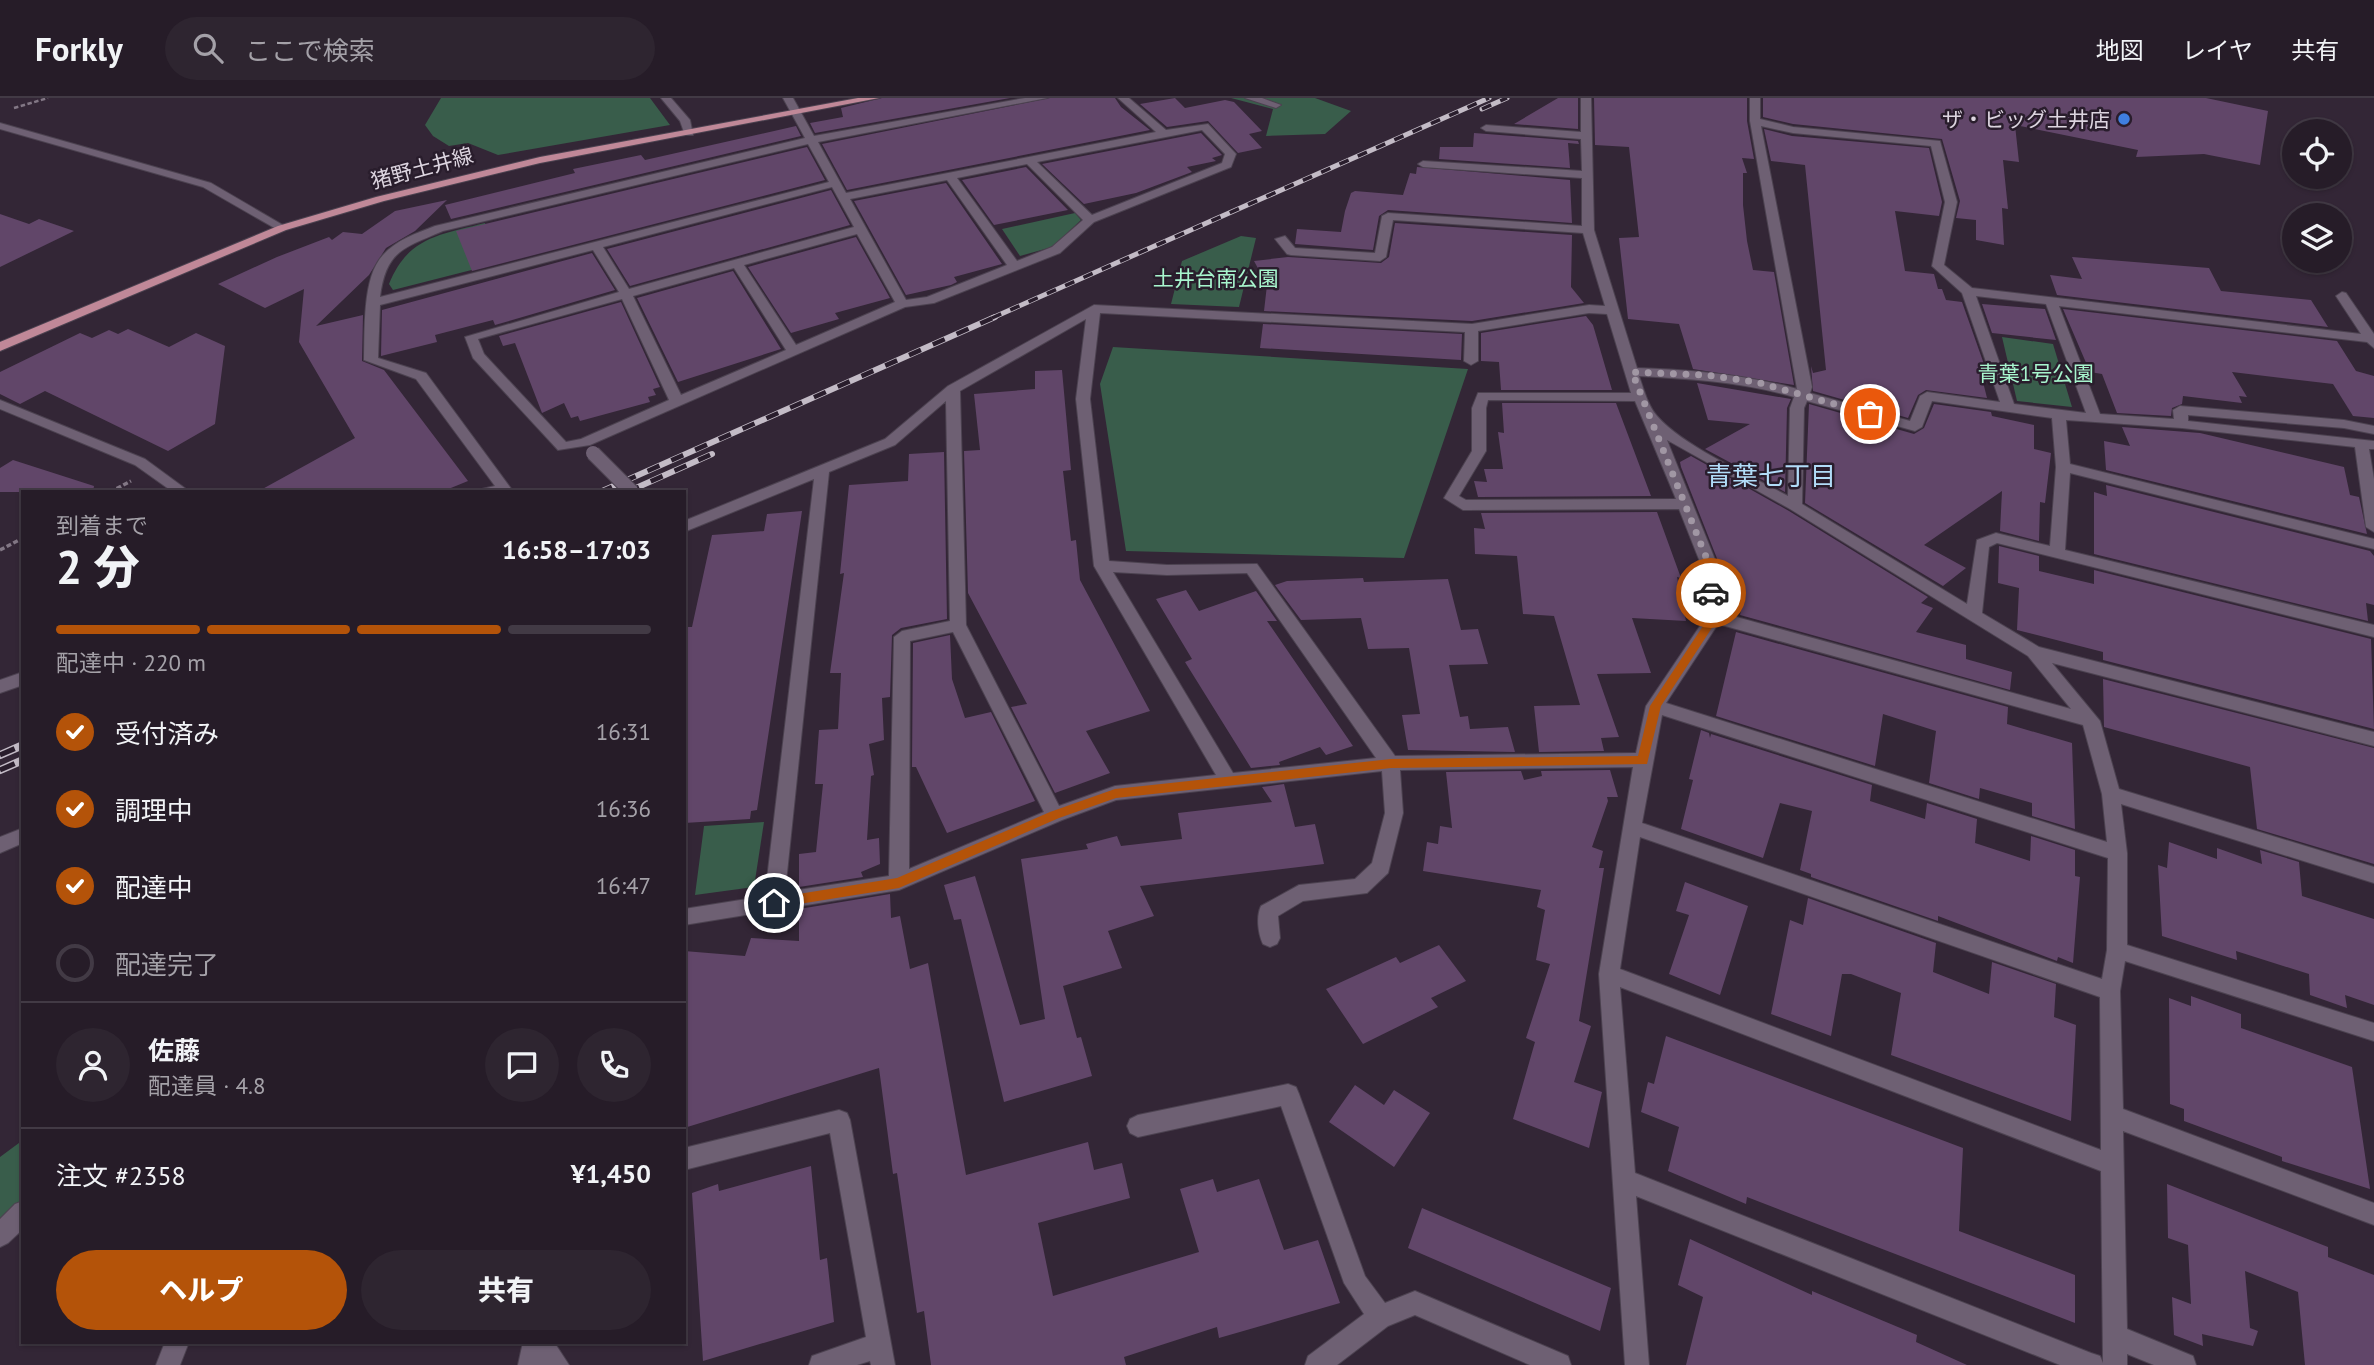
<!DOCTYPE html>
<html lang="ja">
<meta charset="utf-8">
<style>
body{margin:0;font-family:"PT Sans","Noto Sans JP",sans-serif;background:#2e2530;color:#f1f3f6;height:100vh;display:flex;flex-direction:column;font-size:26px;white-space:nowrap}
*{box-sizing:border-box;margin:0}
p{font-size:23px;color:#a4a1a8}
.icon{flex:none;width:38px;height:38px;fill:none;stroke:currentColor;stroke-width:2;stroke-linecap:round;stroke-linejoin:round}
.map{position:relative;flex:1;overflow:hidden}
.sheet{position:absolute;left:21px;top:392px;width:665px;height:854px;display:flex;flex-direction:column;background:#261c28;border-radius:0px;box-shadow:0 2px 5px #0004,0 0 0 2px #423a45}
.sheet>*{flex:none}
.fabs{position:absolute;left:2282px;top:21px;display:grid;gap:14px}
.fabs a{display:grid;place-items:center;width:70px;height:70px;border-radius:50%;background:#261c28;box-shadow:0 2px 5px #0004,0 0 0 2px #423a45;font-size:35px}
.pin{position:absolute;display:grid;place-items:center;width:60px;height:60px;color:#fff;margin:-30px;border:4px solid #fff;border-radius:50%;box-shadow:0 2px 7px #0007}
.courier{position:absolute;display:grid;place-items:center;width:70px;height:70px;margin:-35px;border:5px solid #b45309;border-radius:50%;background:#fff;color:#222;box-shadow:0 2px 9px #0007}
.summary em{font-style:normal;font-weight:800}
.summary div{display:flex;flex-direction:column-reverse}
.summary{display:flex;align-items:center;justify-content:space-between;height:119px;padding:0 35px}
h1{font-size:46px;font-weight:800;line-height:52px}
.bar{display:grid;grid-template-columns:repeat(4,1fr);gap:10px 7px;align-content:center;height:84px;padding:0 35px}
.bar i{height:9px;border-radius:5px;background:#423a45}
.bar .active{background:#b45309}
.bar p{grid-column:span 4}
.line{display:flex;align-items:center;gap:18px;padding:0 35px;border-top:2px solid #423a45}
.line div{flex:1}
.round{display:grid;place-items:center;flex:none;width:74px;height:74px;border-radius:37px;background:#2e2530}
ol{padding:0 35px;list-style:none}
li{display:flex;align-items:center;gap:21px;height:77px}
li p{margin-inline-start:auto}
li .icon{padding:7px;border-radius:50%;background:#b45309;color:#fff;stroke-width:4}
li:last-child{color:#a4a1a8}
li i{width:38px;height:38px;border:4px solid #423a45;border-radius:50%}
.button{display:flex;gap:14px;margin-top:auto;padding:14px 35px}
.button a{flex:1;height:80px;border-radius:42px;background:#b45309;color:#fff;font-size:28px;font-weight:800;line-height:80px;text-align:center}
.button a+a{background:#2e2530;color:#f1f3f6}
header{display:flex;align-items:center;gap:42px;box-sizing:border-box;height:98px;padding:0 35px;background:#261c28;border-bottom:2px solid #423a45}
header strong{font-size:33px}
nav{display:flex;gap:38px;margin-inline-start:auto;font-size:24px}
.search{width:490px;height:63px;background:#2e2530;display:flex;align-items:center;gap:18px;box-sizing:border-box;padding:0 24px;border-radius:38px;color:#a4a1a8;font-size:26px}
.map>svg:first-child{display:block}
</style>
<header>
<strong>Forkly</strong>
<div class="search"><svg class="icon" aria-label="search" viewBox="0 0 24 24"><circle cx="10" cy="10" r="6"/><path d="M15 15l6 6"/></svg>ここで検索</div>
<nav><a>地図</a><a>レイヤ</a><a>共有</a></nav>
</header>
<div class="map">
<svg width="2374" height="1267" viewBox="0 0 2374 1267">
<rect width="100%" height="100%" fill="#332636"/>
<path fill="#395d4b" d="M441,0H650L670,27L498,57L468,45L449,48L433,38L425,27Z
M1231,0H1315L1351,13L1325,36L1266,38L1273,11Z
M1075,115L1081,122L1052,149L1020,158L1002,131Z
M485,125L499,165L393,192L389,186C408,139 439,137 485,125Z
M1241,138L1256,140L1239,209L1171,206L1182,163Z
M2002,239L2053,246L2072,309L2017,303Z
M1113,249L1468,271L1404,460L1126,453L1100,286Z
M764,724L754,789L695,797L704,728Z
M23,1042V1100L0,1122V1059Z"/>
<path fill="#614669" d="M882,0H1010L815,35L810,25L843,19L841,10Z
M1050,0H1115L1121,9L1150,32L847,92L822,46Z
M1175,0L1185,10L1225,2L1234,4L1262,33L1249,36L1262,50L1238,55L1208,23L1167,29L1140,6Z
M1558,0H1578V31L1514,26Z
M1594,0H1747V23L1754,61L1742,60L1747,75H1743V107L1747,143L1753,172L1774,174L1794,287L1693,271L1679,226L1628,221L1619,140L1639,139L1629,49L1595,47Z
M1763,0H2206L2268,13L2260,67L2204,56L2136,59L2138,52L2015,27L2019,64L2003,62L2008,111L2002,110L2004,147L1976,142V122L1956,120L1960,103L1942,41L1793,26L1763,19Z
M796,28L801,38L451,121L445,107L575,75L573,71L641,57L645,62Z
M1764,31L1792,38L1929,50L1942,104L1939,118L1895,113L1905,173L1934,176L1938,191H1942L1946,202L1962,204L1985,269L1979,268L1987,300L1926,292L1918,297L1908,320L1813,293L1811,268L1813,275L1826,272L1805,67L1771,63Z
M1201,35L1222,57L1212,60L1216,63L1187,69L1192,74L1136,95L1084,106L1042,66Z
M1474,35L1578,43L1579,46L1568,45L1570,70L1439,61L1440,49H1473Z
M807,49L825,82L472,173L456,133Z
M1026,69L1068,112L994,127L962,82Z
M1417,69L1570,82L1572,125L1388,112L1379,118L1373,152L1295,146L1297,131L1341,134L1345,113L1351,95L1355,93L1403,97L1410,75L1416,76Z
M946,85L1002,166L954,179L957,184L951,187L906,197L854,103Z
M831,92L850,127L630,188L607,151Z
M447,102L415,133L386,150L369,177L316,228L363,217L362,263L384,272L468,383L441,394H257L355,340L299,244L304,191L265,210L218,186L277,159L329,139L332,142L343,134L362,136L395,113Z
M0,116L29,126L39,121L74,133L0,169Z
M1395,125L1572,137L1571,189L1584,205L1472,223L1264,213L1267,187L1254,163L1288,159L1381,165L1389,159Z
M856,139L890,200L835,215L839,221L791,235L748,169Z
M592,155L615,192L495,227L493,222L435,237L437,244L381,258L382,212Z
M2072,159L2209,170L2221,193L2311,202L2328,229L2057,197L2050,177L2082,181Z
M733,173L781,251L678,284L637,200Z
M621,204L660,289L653,291L656,297L648,299L650,304L580,323L578,318L571,320L564,305L542,315L515,245L503,248L499,238Z
M1982,206L2045,211L2056,242L1992,235Z
M2063,211L2337,243L2356,273L2374,278V320L2353,318L2333,286L2232,274L2247,299L2239,298L2242,305L2183,298L2182,306L2172,310L2171,318L2117,315L2102,276L2090,274Z
M1586,218L1593,227L1612,292H1501L1499,264L1481,263V235Z
M1263,226L1462,236L1461,262L1260,250Z
M128,231L169,249L196,235L225,248L215,326L168,353L45,293L20,306L0,296V274L80,235L92,240L109,232L118,236Z
M1062,272L1071,372L1063,373L1071,443L1076,442L1080,482L1150,613L1086,633L1110,675L1055,695L1011,609L1027,606L968,495L964,353L980,352L974,296L1035,291V273Z
M1697,285L1791,301L1787,310L1785,394L1705,351L1750,326L1708,322Z
M1502,305H1616L1651,398L1478,399L1474,383L1487,384L1484,371H1503L1498,334L1504,335Z
M1809,306L1914,336L1924,330L1934,306L1991,314L1992,318L2034,327V351L2051,355L2045,405L2040,404L2039,443L2000,433L2002,393L1924,447L1966,470L1943,488L1805,405Z
M2122,329L2200,335L2344,369L2350,397L2359,399L2367,436L2106,372L2104,343L2130,348Z
M944,354L947,521L901,530L892,537L890,599L882,600L884,642L869,646L874,677L871,678L867,742L879,740L880,766L861,774L863,779L799,789V756L816,754L823,686H815L819,632L838,631L841,575H830L844,475L840,476L849,387L908,383L909,356Z
M1691,358L1789,413L1928,499L1921,505L1933,510L1916,534L1966,547V561L2012,574L2010,592L1740,517L1744,499L1722,492L1718,463L1681,369L1680,364Z
M13,362L94,388L93,394H0V370Z
M2106,387L2370,453L2374,458V507L2366,505L2368,523L2094,456V394L2107,398Z
M802,413L757,712L751,713L750,721L684,725V542L687,529H692L712,437L764,433L767,416Z
M1657,414L1681,480L1677,479L1686,523L1632,520L1651,575L1597,576L1619,639L1601,640L1604,653L1539,654L1534,608L1580,607L1554,518L1523,516L1517,458L1475,456L1474,430L1485,431L1481,415Z
M1999,448L2039,458V473L2094,486V472L2371,541L2374,631L2103,562V554L2017,532L2019,490L1998,485Z
M1363,480L1364,484L1448,481L1461,532L1478,531L1488,566L1449,567L1460,619L1468,618L1470,631L1508,629L1515,654L1408,652L1402,617L1420,616L1409,550L1368,551L1361,520L1301,522L1275,487L1287,483Z
M1186,492L1199,513L1256,493L1277,523H1267L1353,648L1326,657L1320,649L1279,664L1280,667L1251,670L1185,564L1192,561L1156,501Z
M1736,534L2008,609L2007,626L2072,645L2075,731L2032,718V705L1980,690L1979,701L1929,685L1936,633L1883,616L1875,668L1716,618Z
M950,537L952,581L965,620L991,614L1035,703L947,735L916,669H912L913,545Z
M2103,581L2374,650V766L2257,731L2250,669L2104,629Z
M1701,632L1709,635L1710,640L1711,636L1872,687L1870,703L1925,721L1927,705L1977,721L1975,745L2030,763L2031,738L2075,752V778L2080,779L2073,865L2058,859L2057,863L1938,818V823L1811,779V776L1800,772L1812,713L1780,705L1763,760L1681,731L1693,682L1689,681Z
M1610,672L1618,699H1607L1608,703L1592,749L1603,753L1599,770H1604L1579,923L1591,928L1574,984L1602,994L1589,1050L1513,1021L1535,944L1526,940L1550,866L1536,862L1545,812L1537,809L1541,792L1423,773L1427,744L1438,746L1440,728L1452,730L1446,674L1521,673L1524,682L1542,678L1541,673Z
M1284,686L1295,729L1315,726L1324,766L1140,788L1154,818L1108,833L1122,870L1063,888L1077,940L1081,939L1092,978L1004,1004L961,821L954,822L944,787L975,778L1020,927L1045,921L1021,761L1088,751L1086,746L1117,738L1121,748L1182,741L1178,715L1272,704L1262,689Z
M2169,744L2217,761V750L2262,766L2260,752L2299,764L2302,798L2374,821V907L2345,897L2347,910L2310,897L2309,876L2236,853L2237,862L2162,838L2158,767L2167,770Z
M1685,784L1748,808L1720,897L1669,876L1689,817L1676,813Z
M890,796L891,820L900,818L910,871L928,865L966,1077L1088,1044L1094,1072L1122,1065L1130,1100L1038,1125L1053,1198L1199,1154L1180,1091L1213,1081L1217,1094L1259,1081L1284,1152L1318,1142L1340,1205L1219,1240L1217,1229L1124,1259L1126,1267H931L924,1213L917,1215L897,1075L893,1076L879,970L684,1030V853L745,858L751,840L799,843V811Z
M1808,800L1936,845L1933,874L1989,896L1992,864L2056,886L2054,919L2076,927L2071,1023L1891,957L1901,895L1851,876H1842L1831,938L1771,916L1790,822L1803,827Z
M1439,847L1466,883L1431,900L1438,909L1363,946L1326,891L1396,859L1400,865Z
M2191,898L2241,916V930L2352,969L2370,1091L2282,1063V1059L2184,1023V1011L2170,1006L2169,900L2191,908Z
M1666,938L1963,1050L1959,1133L2075,1177V1225L1747,1099L1746,1106L1668,1073L1679,1029L1641,1014L1648,984L1654,986Z
M1355,987L1384,1007L1394,992L1430,1015L1394,1069L1329,1024Z
M811,1068L820,1162L827,1160L834,1224L703,1263L692,1095L718,1086L719,1093Z
M2167,1086L2328,1149V1159L2374,1177V1267H2305L2298,1194L2245,1173L2250,1230L2258,1233L2253,1248L2202,1236L2203,1248L2174,1237L2172,1199L2191,1206L2188,1147L2168,1140Z
M1422,1110L1611,1190L1600,1233L1408,1150Z
M1690,1141L1812,1197V1193L1917,1237L1916,1244L1967,1267H1686L1703,1199L1678,1187Z"/>
<g fill="none" stroke-linecap="round" stroke-linejoin="round">
<g stroke="#4c4250" stroke-width="2">
<path id="minor" d="M661,0H671L690,22L693,37H685L680,23Z
M783,0H793L814,38L1025,0H1047L818,44L846,95L1156,34L1118,0H1129L1166,32L1208,26L1236,56L1231,69L1094,124L1060,155L934,205L905,209L590,347L558,352L473,260L465,239L619,194L593,152L380,207L378,260L426,275L512,392L480,394L482,391L495,388L416,281L364,262C365,233 362,179 383,157C396,142 417,135 435,128L805,40ZM1202,32L1225,56L1222,65L1092,117L1037,64ZM808,46L829,84L380,199C386,152 404,150 443,133ZM1027,66L1083,122L1052,149L1017,163L957,80ZM947,82L1007,167L927,199L906,202L850,101ZM832,89L854,129L629,191L603,149ZM857,136L895,204L796,247L744,167ZM734,170L786,252L681,297L633,198ZM622,201L669,302L581,341L566,344L484,256L478,241Z
M1245,0H1262L1281,7L1276,10Z
M1581,0H1591L1594,132L1637,270C1692,272 1744,276 1797,291L1750,23V0H1760V21L1793,29L1940,43L1957,104L1944,167L1972,190L2361,236L2336,198L2342,194L2346,195L2374,236V250L2367,244L2059,208L2100,316L2174,321L2173,312L2180,308L2344,322L2374,328V336L2344,330L2188,317V323L2374,343V351H2369L2374,381V434L2366,429L2355,349L2182,330L2066,322L2070,366L2374,441V451L2070,375L2065,452L2374,527V539L1997,445L1989,449L1982,515L2039,549L2374,634V648L2052,565L2100,623L2119,691L2374,769V785L2121,706L2127,755V847L2374,925V943L2125,863L2120,893L2123,1011L2374,1105V1127L2123,1033L2127,1231L2193,1258L2196,1267H2154L2127,1256V1267H2060L1636,1098L1649,1267H1625L1599,876L1633,669L1400,672L1403,715L1388,775L1367,795L1303,803L1278,818L1280,840L1277,846L1270,849L1263,846C1258,836 1256,818 1261,808L1299,787L1355,781L1372,765L1385,715L1382,673L1116,702L1062,722L899,792L684,827V811L765,798L814,381L684,434V423L885,341L948,288L1094,207L1472,226L1589,207L1605,208L1583,135L1393,122L1386,159L1380,163L1291,157L1287,156L1275,141L1285,138L1295,150L1375,155L1382,118L1388,115L1582,128V80L1423,69L1418,66L1423,63L1582,73L1581,41L1486,33L1481,30L1486,27L1581,34ZM1761,28L1793,35L1931,48L1945,104L1932,168L1962,195L2000,304L1927,294L1920,298L1910,323L1810,295L1812,289ZM1976,198L2046,206L2086,315L2014,306ZM1100,215L1465,234L1464,263L1471,267L1478,263V233L1589,215L1607,216L1631,295H1478L1472,310V353L1444,400L1463,412L1679,411L1700,464L1706,519L1646,608L1636,655L1395,658L1257,466L1167,467L1109,463L1090,301ZM1086,221L1076,301L1094,468L1216,677L1115,688L1059,708L966,527L960,293ZM1639,278C1693,281 1743,284 1794,299L1790,310L1788,398C1750,377 1684,349 1657,318C1648,308 1644,292 1639,278ZM1488,302L1635,303L1676,401L1466,402L1459,398L1486,353V310ZM946,303L950,523L902,533L894,539L889,778L785,794L829,374L895,347ZM1807,303L1915,333L1922,329L1932,303L2052,320L2056,369L2050,448L1996,435L1977,442L1967,506L1802,406L1804,310ZM1667,342L1790,411L2028,558L2071,611L1722,515L1716,464ZM1113,474L1167,477L1247,475L1376,660L1233,675ZM1718,526L2083,627L2102,696L2107,744L1666,605ZM953,534L1044,714L909,771L910,543ZM1662,617L2108,760L2107,852L2102,881L1642,725ZM1640,739L2100,899L2101,1052L1620,871ZM1620,889L2101,1073L2103,1265L2100,1258L2091,1255L1635,1075Z
M0,25L211,85L288,130L278,132L203,89L0,31Z
M0,302L145,361L190,394H173L135,367L0,311Z
M23,574V587L0,595V582Z
M23,730V745L0,755V739Z
M1288,986L1296,989L1299,996L1365,1178L1385,1205L1415,1193L1568,1258L1571,1267H1530L1415,1217L1388,1228L1337,1267H1305L1308,1258L1364,1216L1344,1185L1281,1008L1138,1039L1130,1035L1127,1028L1130,1021L1138,1017Z
M839,1012L847,1015L850,1022L895,1267H871L870,1263L857,1267H809L812,1258L866,1239L830,1035L684,1072V1050Z
M23,1103V1131L8,1145L0,1149V1121L15,1106Z
M165,1244H189L180,1267H156Z
M523,1244H554L569,1267H518Z"/>
</g>
<g stroke="#4c4250" stroke-width="2">
<path id="major" d="M858,0H879L540,65L384,103L286,132L0,253V244L278,128L376,99L540,59Z"/>
</g>
<path stroke="#827785" stroke-width="2.5" stroke-dasharray="4.5 2.5" stroke-linecap="butt" d="M14,10L48,0"/>
<path stroke="#827785" stroke-width="3.5" stroke-dasharray="5 2.5" stroke-linecap="butt" d="M110,394L131,383
M0,452L23,440"/>
<use href="#minor" fill="#6e6073" fill-rule="evenodd"/>
<use href="#major" fill="#c08898" fill-rule="evenodd"/>
<g stroke="#c3bbc6" stroke-width="5">
<path id="rail-far2" d="M1482,11L1507,0
M992,220L1489,0"/>
</g>
<g stroke="#c3bbc6" stroke-width="6">
<path id="rail-far1" d="M600,394L995,219
M627,394L712,356"/>
</g>
<g stroke="#c3bbc6" stroke-width="8">
<path id="rail" d="M0,657L23,647
M0,672L23,662"/>
</g>
<use href="#rail-far2" stroke="#291d2c" stroke-width="3.5" stroke-dasharray="10" stroke-linecap="butt"/>
<use href="#rail-far1" stroke="#291d2c" stroke-width="4.5" stroke-dasharray="13" stroke-linecap="butt"/>
<use href="#rail" stroke="#291d2c" stroke-width="5" stroke-dasharray="16" stroke-linecap="butt"/>
<g stroke="#4c4250" stroke-width="16" stroke-linecap="butt">
<path id="minor-bridge" d="M593,355L632,394"/>
</g>
<use href="#minor-bridge" stroke="#6e6073" stroke-width="14"/>
</g>
<path fill="#b45309" d="M1711,492L1717,495L1719,519L1661,608L1647,666L1391,670L1116,700L1059,720L899,790L774,810L768,805L774,800L897,780L1050,714L1115,691L1391,661L1638,658L1650,608L1709,519L1706,495Z"/>
<g fill="none" stroke-linecap="round" stroke-linejoin="round">
<path stroke="#a197a4" stroke-width="7" stroke-dasharray="0 12.6" d="M1711,495L1708,464L1632,274L1705,277L1756,284L1870,316"/>
</g>
<circle fill="#3f7fe0" stroke="#291d2c" stroke-width="2.5" cx="2124" cy="21" r="7"/>
<g text-anchor="middle" dominant-baseline="central" stroke-width="5" stroke-linejoin="round" paint-order="stroke">
<g font-size="21" fill="#dcd4df" stroke="#291d2c" text-anchor="end">
<text x="2110" y="21">ザ・ビッグ土井店</text>
</g>
<g font-size="21" fill="#dcd4df" stroke="#291d2c">
<text transform="translate(422 70) rotate(-15)">猪野土井線</text>
</g>
<g font-size="21" fill="#a7f5cd" stroke="#291d2c">
<text x="1216" y="180">土井台南公園</text>
<text x="2036" y="275">青葉1号公園</text>
</g>
<g font-size="26" fill="#b1dcf8" stroke="#291d2c">
<text x="1771" y="377">青葉七丁目</text>
</g>
</g>
</svg>
<div class="fabs">
<a><svg class="icon" aria-label="locate" viewBox="0 0 24 24"><circle cx="12" cy="12" r="6"/><path d="M12 2v4M12 18v4M2 12h4M18 12h4"/></svg></a>
<a><svg class="icon" aria-label="layers" viewBox="0 0 24 24"><path d="M12 4l9 5-9 5-9-5zM3 14l9 5 9-5"/></svg></a>
</div>
<div class="pin" style="left:1870px;top:316px;background:#ea580c"><svg class="icon" aria-label="bag" viewBox="0 0 24 24"><path d="M5 8h14l-1 12H6zM9 8a3 3 0 0 1 6 0"/></svg></div>
<div class="pin" style="left:774px;top:805px;background:#1f2937"><svg class="icon" aria-label="home" viewBox="0 0 24 24"><path d="M3 11l9-7 9 7M6 9v11h12V9"/></svg></div>
<div class="courier" style="left:1711px;top:495px"><svg class="icon" aria-label="car" viewBox="0 0 24 24"><path d="M5 17H2v-5l4-1 3-4h7l3 4 3 1v5h-3M9 17h6M6 11h13"/><circle cx="7" cy="17" r="2"/><circle cx="17" cy="17" r="2"/></svg></div>
<section class="sheet">
<div class="summary"><div><h1>2 分</h1><p>到着まで</p></div><em>16:58–17:03</em></div>
<div class="bar"><i class="active"></i><i class="active"></i><i class="active"></i><i></i><p>配達中 · 220 m</p></div>
<ol>
<li><svg class="icon" aria-label="check" viewBox="0 0 24 24"><path d="M5 12l5 5 9-10"/></svg>受付済み<p>16:31</p></li>
<li><svg class="icon" aria-label="check" viewBox="0 0 24 24"><path d="M5 12l5 5 9-10"/></svg>調理中<p>16:36</p></li>
<li><svg class="icon" aria-label="check" viewBox="0 0 24 24"><path d="M5 12l5 5 9-10"/></svg>配達中<p>16:47</p></li>
<li><i></i>配達完了</li>
</ol>
<div class="line" style="height:126px"><a class="round"><svg class="icon" aria-label="person" viewBox="0 0 24 24"><circle cx="12" cy="8" r="4"/><path d="M4 21q1-7 8-7t8 7"/></svg></a><div><b>佐藤</b><p>配達員 · 4.8</p></div><a class="round"><svg class="icon" aria-label="chat" viewBox="0 0 24 24"><path d="M4 5h16v11H9l-5 4z"/></svg></a><a class="round"><svg class="icon" aria-label="phone" viewBox="0 0 24 24"><path d="M5 4h4l2 5-3 2q2 4 5 5l2-3 5 2v4C11 20 4 13 5 4z"/></svg></a></div>
<div class="line" style="height:91px"><div>注文 #2358</div><b>¥1,450</b></div>
<div class="button"><a>ヘルプ</a><a>共有</a></div>
</section>
</div>
